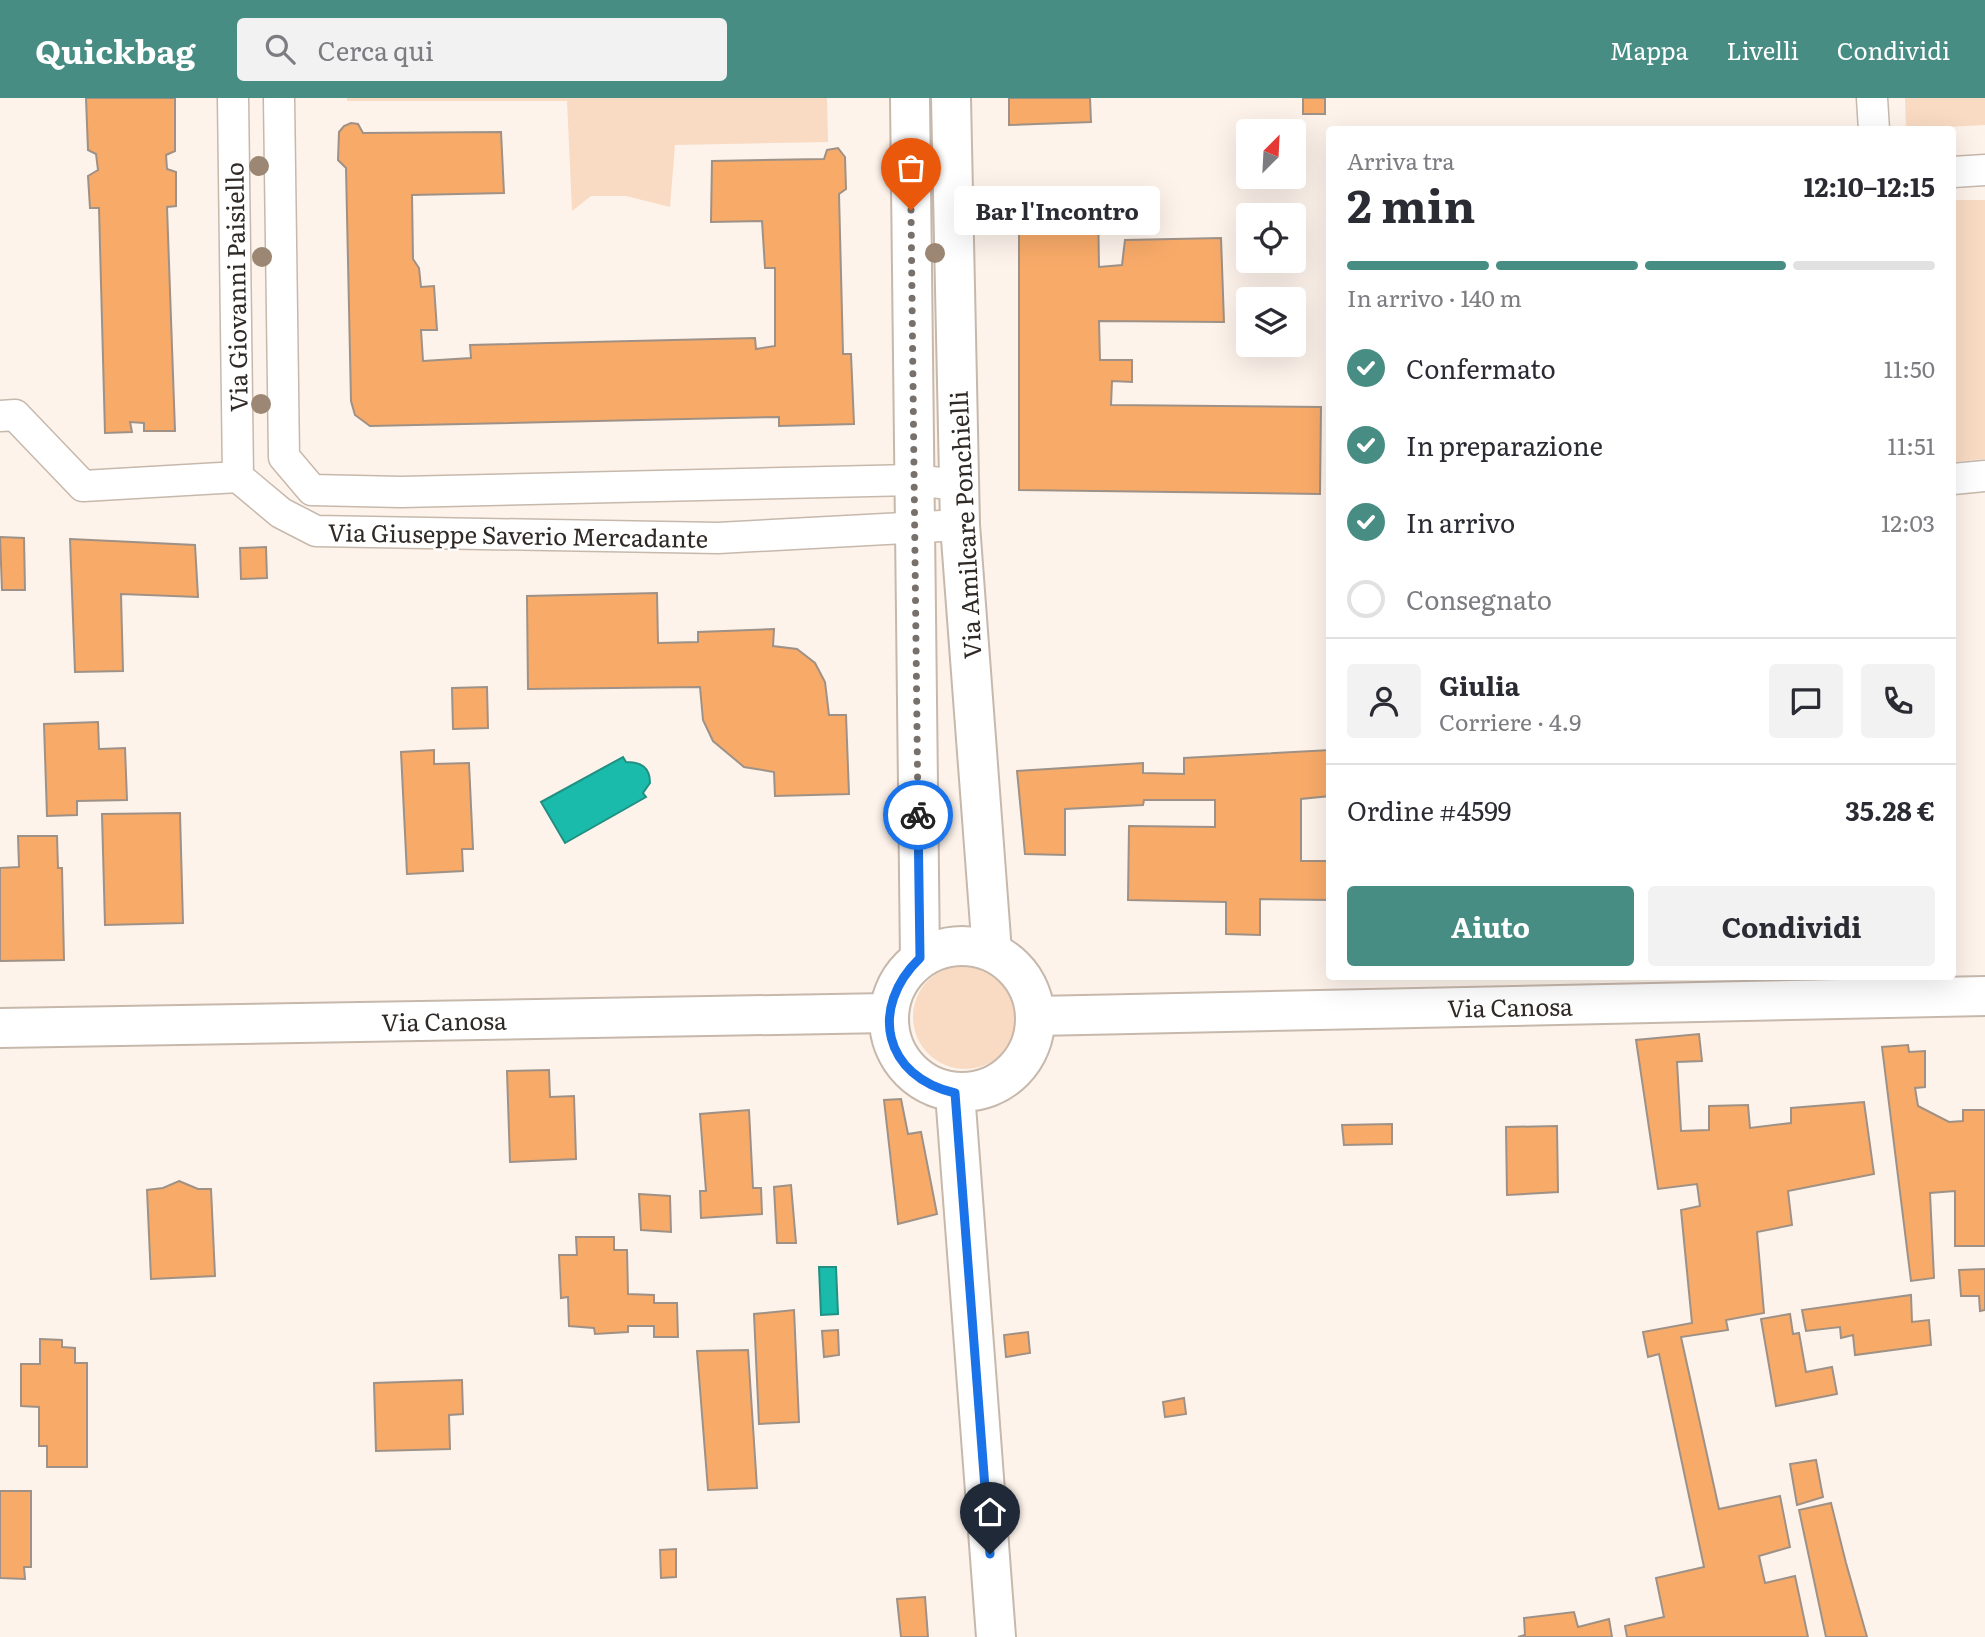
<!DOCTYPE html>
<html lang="it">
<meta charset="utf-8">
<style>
body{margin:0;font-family:Literata,serif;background:#f2f2f3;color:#2b2b33;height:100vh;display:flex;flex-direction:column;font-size:26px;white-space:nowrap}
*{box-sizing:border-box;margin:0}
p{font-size:23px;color:#7c7c81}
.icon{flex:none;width:38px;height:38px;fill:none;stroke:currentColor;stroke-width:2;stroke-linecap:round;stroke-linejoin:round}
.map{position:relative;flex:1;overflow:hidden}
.side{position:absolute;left:1326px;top:28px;width:630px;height:854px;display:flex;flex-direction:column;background:#fff;border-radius:7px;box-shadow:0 7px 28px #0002}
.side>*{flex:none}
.needle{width:46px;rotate:24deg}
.controls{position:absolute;left:1236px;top:21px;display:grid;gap:14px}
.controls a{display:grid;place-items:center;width:70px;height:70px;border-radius:7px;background:#fff;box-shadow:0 7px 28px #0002;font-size:35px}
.pin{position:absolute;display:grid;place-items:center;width:60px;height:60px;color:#fff;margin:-72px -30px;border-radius:50% 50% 50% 0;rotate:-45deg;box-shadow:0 0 7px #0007}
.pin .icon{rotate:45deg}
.courier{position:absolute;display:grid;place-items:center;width:70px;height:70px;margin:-35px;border:5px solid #1a73e8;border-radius:50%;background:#fff;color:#222;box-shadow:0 2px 9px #0007}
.bubble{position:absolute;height:49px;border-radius:7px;background:#fff;box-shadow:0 7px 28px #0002;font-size:23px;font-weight:700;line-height:49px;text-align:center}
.summary em{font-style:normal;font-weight:700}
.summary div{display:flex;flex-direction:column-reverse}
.summary{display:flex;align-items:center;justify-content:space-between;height:119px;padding:0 21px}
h1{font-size:46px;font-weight:700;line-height:52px}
.bar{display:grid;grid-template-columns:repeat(4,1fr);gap:10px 7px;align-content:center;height:84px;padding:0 21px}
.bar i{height:9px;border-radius:5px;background:#e1e1e2}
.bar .active{background:#488d83}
.bar p{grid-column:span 4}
.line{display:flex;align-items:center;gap:18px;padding:0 21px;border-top:2px solid #e1e1e2}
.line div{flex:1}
.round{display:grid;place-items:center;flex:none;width:74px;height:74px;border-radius:7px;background:#f2f2f3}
ol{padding:0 21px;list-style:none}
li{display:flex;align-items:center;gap:21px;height:77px}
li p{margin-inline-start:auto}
li .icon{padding:7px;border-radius:50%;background:#488d83;color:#fff;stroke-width:4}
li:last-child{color:#7c7c81}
li i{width:38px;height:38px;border:4px solid #e1e1e2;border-radius:50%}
.button{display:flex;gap:14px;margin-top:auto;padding:14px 21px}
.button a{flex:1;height:80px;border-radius:7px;background:#488d83;color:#fff;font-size:28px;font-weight:700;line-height:80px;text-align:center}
.button a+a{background:#f2f2f3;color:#2b2b33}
header{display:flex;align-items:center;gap:42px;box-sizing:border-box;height:98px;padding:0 35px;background:#488d83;color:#fff}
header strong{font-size:33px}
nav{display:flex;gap:38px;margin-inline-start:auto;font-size:24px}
.search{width:490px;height:63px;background:#f2f2f3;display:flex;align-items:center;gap:18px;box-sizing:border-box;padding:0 24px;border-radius:7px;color:#7c7c81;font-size:26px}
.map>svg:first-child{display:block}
</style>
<header>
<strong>Quickbag</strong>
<div class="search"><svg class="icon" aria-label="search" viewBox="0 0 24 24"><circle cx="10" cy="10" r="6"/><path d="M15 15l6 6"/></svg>Cerca qui</div>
<nav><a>Mappa</a><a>Livelli</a><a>Condividi</a></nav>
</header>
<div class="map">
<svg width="1985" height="1539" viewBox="0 0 1985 1539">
<rect width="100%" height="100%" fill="#fdf3eb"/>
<path fill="#f9dbc3" d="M347,0H827L828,44L675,47L670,109L626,98H591L572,113L567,3H347Z
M1905,0H1985V27L1906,31Z
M1953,102H1985V361L1953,364Z
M913 919a52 52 0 1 1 104 0a52 52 0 1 1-104 0Z"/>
<path fill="#1abbab" stroke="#219083" stroke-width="2" d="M623,659L626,664C641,664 650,669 650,685L643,695L646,699L565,745L541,704Z
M819,1169H836L838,1216L821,1217Z"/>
<path fill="#f8ab69" stroke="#9f9185" stroke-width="2" d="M86,0H175V53L166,57L167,71L176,74V108L167,109L175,333H144V325L130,324L132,334L105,335L99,110H90L88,78L98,72L96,56L88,52Z
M1009,0H1090L1091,24L1009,27Z
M1303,0H1325V16H1303Z
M351,25L358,26L363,35L501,34L504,95L412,97L413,161L419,170L421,189L434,188L437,232H421L423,263L471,260L470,247L755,240L756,251L775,248V170H765L762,123L711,124L712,63L824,61L827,52L838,50L845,59L846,91L839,96L843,256H851L854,326L779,328V319L370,328L355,317L351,303L346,70L338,62L339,34L344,28Z
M1098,108L1099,169L1122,167L1125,142L1221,140L1224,224L1099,223L1100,262H1132V284L1112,283L1111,307L1321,309L1320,396L1019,392V109Z
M0,439L24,440L25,492H2Z
M70,441L195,447L198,499L121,496L123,573L75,574Z
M266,449L267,480L241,481L240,450Z
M657,495L658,545L698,544V534L774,531L773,548L797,551L815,565L825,584L829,617H846L849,696L775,698L774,674L744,669L713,643L703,622L700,589L528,591L527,498Z
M487,589L488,630L453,631L452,590Z
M98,624L99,651L125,650L127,702L77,703V717L47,718L44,626Z
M434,652V666L469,665L473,751H462L463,773L407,776L401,654Z
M1330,652V698L1301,701V763H1330V802L1260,801V837L1226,836V804L1128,802L1129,728L1215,729V702H1144L1143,707L1065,711V757L1025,756L1017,673L1143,665V675L1184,676V660Z
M180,715L183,825L105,827L102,716Z
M18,738H57L58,770H62L64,862L0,863V770L19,769Z
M1699,936L1702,963L1677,964L1681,1033L1709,1032V1008L1748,1007L1750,1030L1791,1025V1010L1864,1004L1874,1076L1788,1093L1792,1127L1757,1134L1764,1215L1726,1222L1728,1232L1681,1239L1719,1411L1780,1398L1790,1449L1759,1458L1765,1485L1795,1478L1808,1539H1627L1625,1528L1664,1519L1656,1480L1704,1469L1659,1256L1648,1259L1643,1234L1692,1225L1681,1112L1700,1108L1697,1086L1658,1091L1636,942Z
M1908,947L1909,954L1925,953V989L1915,990L1918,1008L1949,1024L1963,1023V1012H1985V1148H1955V1093L1930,1095L1934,1180L1911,1183L1882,949Z
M549,972L550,999L574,998L576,1061L510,1064L507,973Z
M901,1001L908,1036L921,1034L937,1116L898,1126L884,1002Z
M749,1012L753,1090H761L762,1116L701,1120L700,1093H706L700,1016Z
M1392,1026V1046L1344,1047L1342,1027Z
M1557,1028L1558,1094L1507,1097L1506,1029Z
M179,1083L198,1091H211L215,1178L151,1181L147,1092L163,1090Z
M791,1087L796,1145H777L774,1089Z
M639,1096L670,1098L671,1134L641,1132Z
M576,1139H614V1152H627L628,1196L654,1197V1205H677L678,1239H654V1228H628V1234L595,1236L594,1230L569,1228L568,1199L561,1200L559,1157H577Z
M1985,1171V1212L1980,1213L1979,1198H1961L1959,1172Z
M1911,1197L1912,1224L1929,1222L1931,1247L1855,1257L1853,1237L1841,1240L1840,1229L1806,1233L1802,1212Z
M794,1212L799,1324L759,1326L754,1216Z
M1790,1216L1793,1236L1799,1235L1806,1274L1832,1269L1837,1296L1776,1308L1761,1221Z
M838,1232L839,1257L824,1259L822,1233Z
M1028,1234L1030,1255L1006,1259L1004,1237Z
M40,1241L62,1242V1249L75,1250V1265H87V1369H47V1348H39V1309L21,1308V1266H40Z
M748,1252L757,1390L708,1392L697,1253Z
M462,1282L463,1316L449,1317L450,1351L376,1353L374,1285Z
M1184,1300L1186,1316L1165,1319L1163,1304Z
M1816,1362L1823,1399L1797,1407L1790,1366Z
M0,1393H31V1469H24L25,1481L0,1480Z
M1831,1405L1846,1465L1867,1539H1826L1799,1412Z
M676,1451V1479L661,1480L660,1452Z
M925,1499L928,1539H901L897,1501Z
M1574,1514L1578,1529L1609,1521L1612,1539H1518L1525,1537L1524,1520Z"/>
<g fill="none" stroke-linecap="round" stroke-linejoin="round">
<g stroke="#c7b8ac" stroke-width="33">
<path id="minor" d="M233,0L238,379
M279,0L284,359L312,392L401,394L913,382L959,387
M1872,0L1874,32
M1953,74L1985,72
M0,318L15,317L83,388L238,379L281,415L316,433L718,440L960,427
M1953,381L1985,378"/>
</g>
<g stroke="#c7b8ac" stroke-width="42">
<path id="tertiary" d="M1036,918L1985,898"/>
</g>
<g stroke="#c7b8ac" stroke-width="42">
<path id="secondary" d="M910,0L920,861
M951,0L960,427L992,854
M889 921a73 73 0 1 1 146 0a73 73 0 1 1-146 0Z
M955,995L996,1539"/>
</g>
<g stroke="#c7b8ac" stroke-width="42">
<path id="primary" d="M0,930L888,915"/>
</g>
<use href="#minor" stroke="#fff" stroke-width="30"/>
<use href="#tertiary" stroke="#fff" stroke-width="38"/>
<use href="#secondary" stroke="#fff" stroke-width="38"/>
<use href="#primary" stroke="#fff" stroke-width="38"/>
</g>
<g fill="#9c8774">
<circle cx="259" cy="68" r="10"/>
<circle cx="935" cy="155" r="10"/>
<circle cx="262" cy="159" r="10"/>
<circle cx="261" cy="306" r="10"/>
</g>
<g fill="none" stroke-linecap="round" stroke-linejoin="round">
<path stroke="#78706b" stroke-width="7" stroke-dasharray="0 12.6" d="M911,112L918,717"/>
<path stroke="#1a73e8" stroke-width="9" d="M918,717L920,860C868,910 884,979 955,995L990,1456"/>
</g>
<g text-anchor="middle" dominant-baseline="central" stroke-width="5" stroke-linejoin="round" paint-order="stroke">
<g font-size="24" fill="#302a26" stroke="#fff">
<text transform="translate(235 189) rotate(-91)">Via Giovanni Paisiello</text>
<text transform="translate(964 427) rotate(-93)">Via Amilcare Ponchielli</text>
<text transform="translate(518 436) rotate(1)">Via Giuseppe Saverio Mercadante</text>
<text transform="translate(1510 908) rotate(-1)">Via Canosa</text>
<text transform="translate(444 922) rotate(-1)">Via Canosa</text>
</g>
</g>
</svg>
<div class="controls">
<a><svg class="needle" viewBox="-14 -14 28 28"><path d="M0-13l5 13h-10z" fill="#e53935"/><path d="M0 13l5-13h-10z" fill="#7c7c81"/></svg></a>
<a><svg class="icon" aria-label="locate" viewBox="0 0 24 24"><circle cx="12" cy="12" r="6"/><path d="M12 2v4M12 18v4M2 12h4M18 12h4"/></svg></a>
<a><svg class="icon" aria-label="layers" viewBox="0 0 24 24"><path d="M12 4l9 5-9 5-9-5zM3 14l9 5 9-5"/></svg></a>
</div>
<div class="pin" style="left:911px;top:112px;background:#ea580c"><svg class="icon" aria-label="bag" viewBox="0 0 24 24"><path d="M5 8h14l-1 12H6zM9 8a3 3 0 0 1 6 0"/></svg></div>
<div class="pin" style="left:990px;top:1456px;background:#1f2937"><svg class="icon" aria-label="home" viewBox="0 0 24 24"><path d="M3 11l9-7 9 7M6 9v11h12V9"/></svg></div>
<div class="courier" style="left:918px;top:717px"><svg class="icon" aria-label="bike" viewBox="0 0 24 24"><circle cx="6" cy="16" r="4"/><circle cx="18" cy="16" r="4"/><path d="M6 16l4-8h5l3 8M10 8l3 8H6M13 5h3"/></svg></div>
<div class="bubble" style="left:954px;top:88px;width:206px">Bar l'Incontro</div>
<section class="side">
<div class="summary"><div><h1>2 min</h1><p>Arriva tra</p></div><em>12:10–12:15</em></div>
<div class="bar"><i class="active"></i><i class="active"></i><i class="active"></i><i></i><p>In arrivo · 140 m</p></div>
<ol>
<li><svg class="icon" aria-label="check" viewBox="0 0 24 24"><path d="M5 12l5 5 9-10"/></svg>Confermato<p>11:50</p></li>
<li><svg class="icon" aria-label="check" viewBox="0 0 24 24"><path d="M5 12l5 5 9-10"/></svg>In preparazione<p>11:51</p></li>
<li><svg class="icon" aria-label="check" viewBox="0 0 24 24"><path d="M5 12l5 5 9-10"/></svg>In arrivo<p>12:03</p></li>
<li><i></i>Consegnato</li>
</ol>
<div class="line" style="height:126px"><a class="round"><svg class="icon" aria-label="person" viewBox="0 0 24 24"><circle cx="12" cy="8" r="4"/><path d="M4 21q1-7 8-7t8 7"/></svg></a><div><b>Giulia</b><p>Corriere · 4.9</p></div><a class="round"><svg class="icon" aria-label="chat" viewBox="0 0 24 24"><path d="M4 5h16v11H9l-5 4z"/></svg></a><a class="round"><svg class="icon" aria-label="phone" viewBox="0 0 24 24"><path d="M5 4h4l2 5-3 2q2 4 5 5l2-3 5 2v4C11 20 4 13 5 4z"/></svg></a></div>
<div class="line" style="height:91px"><div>Ordine #4599</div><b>35.28 €</b></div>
<div class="button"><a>Aiuto</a><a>Condividi</a></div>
</section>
</div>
